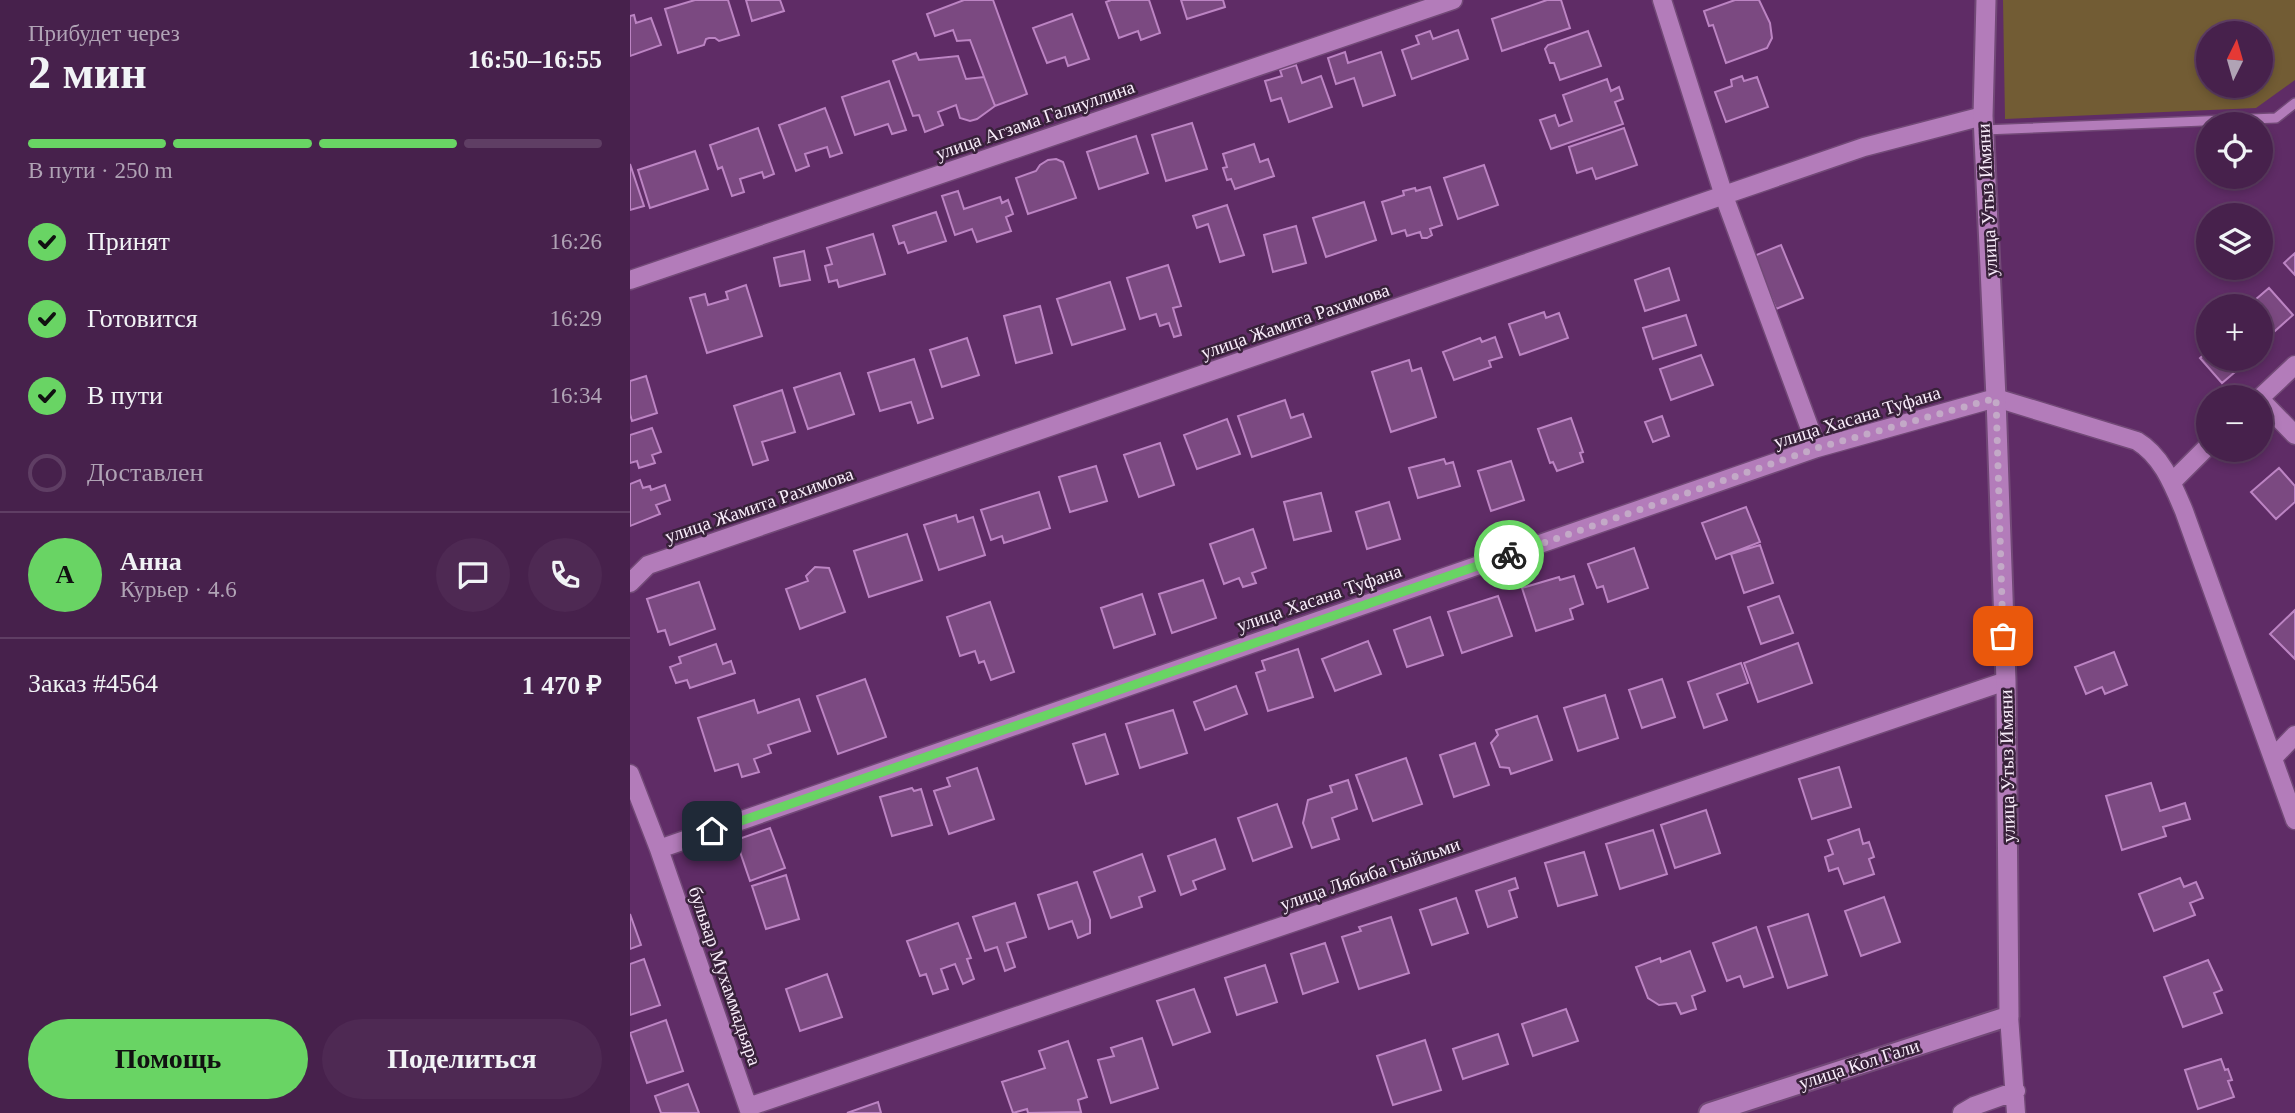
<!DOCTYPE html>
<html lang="ru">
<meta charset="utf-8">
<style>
body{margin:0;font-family:Georgia,serif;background:#4e2953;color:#f1f3f6;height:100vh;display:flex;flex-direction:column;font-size:26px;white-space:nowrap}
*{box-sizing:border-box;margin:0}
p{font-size:23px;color:#b0a3b5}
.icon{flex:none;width:38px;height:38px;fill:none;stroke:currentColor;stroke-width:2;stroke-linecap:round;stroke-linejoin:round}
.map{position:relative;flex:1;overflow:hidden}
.drawer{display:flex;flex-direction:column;background:#47214c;width:630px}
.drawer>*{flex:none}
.needle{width:46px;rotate:5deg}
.controls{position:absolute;left:1566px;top:21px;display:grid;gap:14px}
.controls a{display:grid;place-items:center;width:77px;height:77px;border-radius:50%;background:#47214c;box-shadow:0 4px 10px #0003,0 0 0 2px #5f3e64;font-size:35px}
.pin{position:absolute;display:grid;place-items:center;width:60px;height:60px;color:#fff;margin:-30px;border-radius:14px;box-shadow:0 4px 10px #0006}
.courier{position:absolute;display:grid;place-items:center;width:70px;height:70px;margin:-35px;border:5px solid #69d464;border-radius:50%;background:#fff;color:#222;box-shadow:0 2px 9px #0007}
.headline em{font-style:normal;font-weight:700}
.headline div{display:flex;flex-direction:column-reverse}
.headline{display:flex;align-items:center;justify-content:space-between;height:119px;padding:0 28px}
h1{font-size:46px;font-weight:700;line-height:52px}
.bar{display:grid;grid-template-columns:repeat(4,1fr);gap:10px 7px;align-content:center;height:84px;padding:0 28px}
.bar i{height:9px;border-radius:5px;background:#5f3e64}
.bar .current{background:#69d464}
.bar p{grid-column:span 4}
.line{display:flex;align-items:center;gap:18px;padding:0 28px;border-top:2px solid #5f3e64}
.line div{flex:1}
.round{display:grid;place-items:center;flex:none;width:74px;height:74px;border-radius:37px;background:#4e2953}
ol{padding:0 28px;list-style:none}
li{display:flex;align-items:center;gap:21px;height:77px}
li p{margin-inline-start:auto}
li .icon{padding:7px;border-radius:50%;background:#69d464;color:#111;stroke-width:4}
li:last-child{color:#b0a3b5}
li i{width:38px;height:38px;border:4px solid #5f3e64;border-radius:50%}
.action{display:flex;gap:14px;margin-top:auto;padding:14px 28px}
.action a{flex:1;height:80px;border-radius:42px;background:#69d464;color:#111;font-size:28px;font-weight:700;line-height:80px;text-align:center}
.action a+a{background:#4e2953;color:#f1f3f6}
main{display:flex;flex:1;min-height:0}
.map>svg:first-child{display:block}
</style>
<main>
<section class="drawer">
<div class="headline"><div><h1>2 мин</h1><p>Прибудет через</p></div><em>16:50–16:55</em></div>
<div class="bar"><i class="current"></i><i class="current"></i><i class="current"></i><i></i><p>В пути · 250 m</p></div>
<ol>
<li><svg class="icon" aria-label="check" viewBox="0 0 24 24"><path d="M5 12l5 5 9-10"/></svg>Принят<p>16:26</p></li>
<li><svg class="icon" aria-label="check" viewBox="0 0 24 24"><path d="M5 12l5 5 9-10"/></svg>Готовится<p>16:29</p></li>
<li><svg class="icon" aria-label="check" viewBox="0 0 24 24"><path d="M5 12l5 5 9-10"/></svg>В пути<p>16:34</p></li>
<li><i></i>Доставлен</li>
</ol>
<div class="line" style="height:126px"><b class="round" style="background:#69d464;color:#111">А</b><div><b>Анна</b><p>Курьер · 4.6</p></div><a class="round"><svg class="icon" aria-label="chat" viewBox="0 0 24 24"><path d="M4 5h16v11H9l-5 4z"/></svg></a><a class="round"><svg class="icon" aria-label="phone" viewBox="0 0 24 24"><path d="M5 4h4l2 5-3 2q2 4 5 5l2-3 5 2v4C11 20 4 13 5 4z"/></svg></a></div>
<div class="line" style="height:91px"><div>Заказ #4564</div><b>1 470 ₽</b></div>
<div class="action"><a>Помощь</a><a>Поделиться</a></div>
</section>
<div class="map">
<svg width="1665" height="1113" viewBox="0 0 1665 1113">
<rect width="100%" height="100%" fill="#5f2c66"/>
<path fill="#725c34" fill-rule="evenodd" d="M1373,0H1665V80L1626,108L1375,119ZM1578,33H1631V86H1578Z"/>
<path fill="#7b4981" stroke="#bc84c3" stroke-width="2" d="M65,0H98L109,35L89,41L85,38H79L76,39L74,45L48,53L35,9Z
M116,0H150L154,11L122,21Z
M334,0H363L397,94L365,106L340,40L327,41L323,30L305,36L297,14Z
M481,0H519L530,33L511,40L508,31L489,38L476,2Z
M551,0H593L595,7L557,19Z
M917,0H931L940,28L872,51L862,19Z
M1105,0H1129L1140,23L1142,38L1137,48L1096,63L1083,25L1079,26L1074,11Z
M442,14L459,59L438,66L435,57L417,63L403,28Z
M4,15L6,23L21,18L31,45L0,56V16Z
M828,30L838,59L782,79L772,50L789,44L786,36L800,31L803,39Z
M958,31L971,66L930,80L924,63H920L915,49L918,45Z
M715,52L718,63L751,52L765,95L733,106L724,78L706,84L698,58Z
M286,53L289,60L328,56L336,79L354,77L365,106L347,119L340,121L330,118L326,105L308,112L313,125L295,132L289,115L283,116L263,61Z
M666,65L672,83L691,76L702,107L659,122L651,98L641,101L635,81L652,76L650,70Z
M1112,76L1114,81L1127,77L1138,107L1096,122L1085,92L1102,86L1101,80Z
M977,79L981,91L989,87L993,99L985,102L993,124L921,149L910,120L925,115L929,126L942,121L933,95Z
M259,81L276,130L262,134L258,124L225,135L212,97Z
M195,108L212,153L200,157L197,147L175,154L179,166L166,171L149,125Z
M562,123L577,169L536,181L522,135Z
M128,128L144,174L134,178L132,172L110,179L114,192L102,196L92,167L88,169L80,145Z
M994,128L1007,165L966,179L962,168L947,173L939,147Z
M506,136L518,173L469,189L457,152Z
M624,144L630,162L638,159L644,176L605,189L601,179L597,180L593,168L597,167L593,154Z
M65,151L78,189L20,208L8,170Z
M426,159L433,162L446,198L398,214L386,178L406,171L410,165L418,160Z
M0,164L14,206L0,210Z
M854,165L868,205L828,219L814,178Z
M800,187L812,225L800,229L802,235L797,238H792L790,232L777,236L775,230L762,234L752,202L774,195L773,191L785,188L786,191Z
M328,191L334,209L370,197L372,203L378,200L383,214L376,217L381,231L347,242L342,229L325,235L312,196Z
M734,202L746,240L696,257L683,218Z
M597,205L614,255L590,262L578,224L567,228L563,216Z
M306,212L316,241L278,253L274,242L269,244L263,226Z
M666,226L676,263L643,272L634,235Z
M243,234L255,274L209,287L207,280L199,282L195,266L202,264L197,248Z
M1151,245L1173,298L1146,309L1124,256Z
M174,251L180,280L150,286L144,258Z
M1665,253V275L1654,263Z
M538,265L551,306L543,308L551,335L544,337L539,323L530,326L526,314L510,319L497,278Z
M1039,268L1049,300L1015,311L1005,280Z
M480,282L495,329L442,345L427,299Z
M116,285L132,336L77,353L60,298L75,294L78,305L98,299L96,292Z
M1639,288L1663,315L1636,339L1631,333V306H1618Z
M410,306L422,353L386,363L374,316Z
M914,312L916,318L929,313L938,338L890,355L879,324Z
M1056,315L1066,345L1023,359L1013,328Z
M865,337L872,357L859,361L861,367L824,380L813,352L850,338L852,342Z
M337,338L349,375L312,387L300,350Z
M1578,351V359H1616L1618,361L1592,383L1570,358Z
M1071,355L1083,385L1041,400L1030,369Z
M284,359L303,418L288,423L281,402L250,411L238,373Z
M779,360L782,371L791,368L806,417L761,432L742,372Z
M210,373L224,414L178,429L164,388Z
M16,376L27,413L2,421L0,414V381Z
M152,390L165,432L132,442L138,460L123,465L104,406Z
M655,400L661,418L673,414L681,437L622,457L608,416Z
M1032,416L1039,436L1023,442L1015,422Z
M941,418L953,452L950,453L953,462L927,471L923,462L920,463L908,429Z
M597,419L610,454L567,469L554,435Z
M22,428L31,452L22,455L25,463L9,468L7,461L0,463V435Z
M530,443L544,485L509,497L494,455Z
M814,459L816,464L823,462L830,486L788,498L779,468Z
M881,461L894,500L861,511L848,471Z
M466,466L477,501L440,512L429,477Z
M1649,468L1665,486V502L1646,519L1621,492Z
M10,480L13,488L20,486L21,490L35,485L40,500L26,505L30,514L0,526V484Z
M409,492L420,528L374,543L372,536L361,540L351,510Z
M691,493L701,531L664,540L654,502Z
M759,502L770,539L737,549L726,512Z
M1116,507L1130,542L1086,559L1072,523Z
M326,515L328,522L343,517L355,555L309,570L294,525Z
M623,529L636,568L622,573L626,583L613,587L609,578L594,584L580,544Z
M277,534L292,580L239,597L224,551Z
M1130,545L1143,583L1114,593L1101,554Z
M1004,548L1018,588L978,602L973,586L967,588L958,564Z
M185,567L199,568L215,612L170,629L156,589L178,581L176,576Z
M944,576L953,604L940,609L943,619L906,631L892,588L929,577L930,580Z
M573,580L586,618L542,633L529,594Z
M69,582L85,629L40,645L35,630L28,632L17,599Z
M512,594L525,634L484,648L471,608Z
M868,596L882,636L832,653L818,612Z
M1149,596L1163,633L1131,644L1118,607Z
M360,602L384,672L361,680L354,661L349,663L345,651L330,656L317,617Z
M1665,610V659L1640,634Z
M800,617L813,655L777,667L764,630Z
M738,641L751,674L705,691L692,659Z
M1168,643L1182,683L1128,702L1114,663Z
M86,644L93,664L101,661L105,673L60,688L57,680L46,683L40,667L51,663L49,657Z
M668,649L683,697L638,711L626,673L635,670L632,661Z
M1484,652L1497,685L1475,694L1472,687L1456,694L1445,667Z
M1111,663L1118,683L1087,694L1097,720L1074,728L1058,682Z
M235,679L256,737L208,754L187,696Z
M1032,679L1045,717L1012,728L999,690Z
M606,686L617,714L575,730L564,702Z
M975,695L988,738L948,751L934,708Z
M169,699L180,731L138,745L141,753L124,759L129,772L112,777L108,764L85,771L68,718L124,700L128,713Z
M543,710L557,753L510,768L496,724Z
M907,716L922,760L881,774L879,768L870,767L861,743L868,735L866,730Z
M475,734L488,774L456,784L443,744Z
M845,743L859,785L824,797L810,755Z
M776,758L792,804L743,821L726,775Z
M1209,767L1221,807L1182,819L1169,779Z
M347,768L364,819L319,834L304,791L320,786L317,778Z
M718,780L727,809L702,818L709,839L682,848L673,823L678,800L702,792L700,786Z
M1521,783L1530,811L1555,803L1560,819L1533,827L1536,836L1492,850L1476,796Z
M282,788L284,791L291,789L302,825L262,836L250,797Z
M647,804L662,847L623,861L608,818Z
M1076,810L1090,853L1045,868L1031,825Z
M140,828L155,868L120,881L106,840Z
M1229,829L1233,844L1239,842L1244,857L1239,859L1244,874L1214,884L1208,868L1199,871L1195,857L1203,854L1198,840Z
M1023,830L1037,874L990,889L976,844Z
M585,839L595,869L563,881L566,889L551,895L538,856Z
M954,852L967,895L928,906L915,863Z
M512,854L525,891L509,897L512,907L481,918L464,872Z
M156,875L169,919L136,929L122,886Z
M885,878L888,888L879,891L887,917L858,927L846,891Z
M1550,878L1554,887L1566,882L1573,898L1560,903L1565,915L1524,931L1509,894Z
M447,882L460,920V933L448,938L442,921L419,929L408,895Z
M1254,897L1270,942L1231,956L1215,911Z
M826,898L838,933L802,945L790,910Z
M385,903L396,937L377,943L385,967L375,971L367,947L355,951L343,917Z
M0,914L11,945L0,949Z
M1178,914L1197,975L1158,988L1138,927Z
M761,917L779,973L729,989L712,937L731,931L729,927Z
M328,923L341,958L337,959L344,979L333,984L325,964L311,969L318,989L303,994L296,974L290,976L277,941Z
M1126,927L1143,977L1114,987L1110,976L1097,981L1083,943Z
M695,943L708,982L673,994L661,954Z
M1060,951L1075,991L1062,996L1066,1009L1051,1014L1046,1003L1029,1005L1018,998L1006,967L1030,958L1031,962Z
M14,959L30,1005L0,1015V964Z
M1578,960L1592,990L1584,993L1592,1013L1553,1027L1534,977Z
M635,965L647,1002L607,1015L595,978Z
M197,974L212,1017L170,1031L156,989Z
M564,989L580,1032L543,1045L527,1001Z
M936,1009L948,1041L903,1056L892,1024Z
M36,1020L53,1071L17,1083L0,1033Z
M868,1034L878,1064L833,1079L823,1049Z
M512,1038L528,1088L481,1103L468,1060L484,1056L481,1048Z
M795,1040L811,1090L763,1105L747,1056Z
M438,1041L457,1097L448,1100L451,1112L398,1113L397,1109L383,1113L372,1082L415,1068L409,1051Z
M1591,1059L1595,1070L1598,1069L1602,1080L1598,1081L1604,1097L1568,1109L1555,1070Z
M58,1084L69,1113H31L25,1096Z
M248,1102L251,1113H217Z"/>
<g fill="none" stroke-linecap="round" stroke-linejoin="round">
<g stroke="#724977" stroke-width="12">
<path id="service" d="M1354,130L1646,118L1665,103"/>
</g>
<g stroke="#724977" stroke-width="21">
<path id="minor" d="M1032,0L1094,196L1187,448
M0,280L823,0
M1631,397L1665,365
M1631,400L1665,435
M1542,482L1578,446
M0,583L18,565L1234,147L1353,116
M1643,758L1665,735
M0,774L29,849L120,1113
M29,849L1187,448L1366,398L1507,441C1532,456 1543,485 1554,511L1665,820
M1379,1016L1386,1113
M118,1107L1376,681
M1332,1113L1344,1106L1386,1091"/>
</g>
<g stroke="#724977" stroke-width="23">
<path id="tertiary" d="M1079,1113L1379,1016L1376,681L1366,398L1353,116L1356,0"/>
</g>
<use href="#service" stroke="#b37cba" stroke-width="9"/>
<use href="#minor" stroke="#b37cba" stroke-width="18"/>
<use href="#tertiary" stroke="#b37cba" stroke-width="19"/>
</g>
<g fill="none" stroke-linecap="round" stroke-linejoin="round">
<path stroke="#c3a9c7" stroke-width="7" stroke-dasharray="0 12.6" d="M879,555L1187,448L1366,398L1373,636"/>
<path stroke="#69d464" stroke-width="9" d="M82,831L879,555"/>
</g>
<g text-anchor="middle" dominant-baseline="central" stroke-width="5" stroke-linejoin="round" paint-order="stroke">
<g font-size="19" fill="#f9edfb" stroke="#38213a">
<text transform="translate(405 120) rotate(-19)">улица Агзама Галиуллина</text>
<text transform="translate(1357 200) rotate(-93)">улица Утыз Имяни</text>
<text transform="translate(665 321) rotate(-19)">улица Жамита Рахимова</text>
<text transform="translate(1227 417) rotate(-17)">улица Хасана Туфана</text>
<text transform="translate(129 505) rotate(-19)">улица Жамита Рахимова</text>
<text transform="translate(689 598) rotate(-19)">улица Хасана Туфана</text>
<text transform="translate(1377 766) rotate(-91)">улица Утыз Имяни</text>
<text transform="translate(740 874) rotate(-19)">улица Лябиба Гыйльми</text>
<text transform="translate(95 976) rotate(71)">бульвар Мухаммадьяра</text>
<text transform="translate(1229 1064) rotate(-18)">улица Кол Гали</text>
</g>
</g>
</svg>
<div class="controls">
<a><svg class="needle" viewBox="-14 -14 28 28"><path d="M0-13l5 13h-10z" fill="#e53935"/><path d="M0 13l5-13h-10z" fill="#b0a3b5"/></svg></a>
<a><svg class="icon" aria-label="locate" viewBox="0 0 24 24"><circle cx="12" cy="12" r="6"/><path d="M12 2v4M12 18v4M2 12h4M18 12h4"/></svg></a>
<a><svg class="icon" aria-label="layers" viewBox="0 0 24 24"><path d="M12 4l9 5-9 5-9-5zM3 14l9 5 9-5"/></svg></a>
<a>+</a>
<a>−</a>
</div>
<div class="pin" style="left:1373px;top:636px;background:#ea580c"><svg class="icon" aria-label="bag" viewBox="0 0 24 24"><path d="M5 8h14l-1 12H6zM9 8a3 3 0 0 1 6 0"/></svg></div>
<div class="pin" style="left:82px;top:831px;background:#1f2937"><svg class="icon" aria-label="home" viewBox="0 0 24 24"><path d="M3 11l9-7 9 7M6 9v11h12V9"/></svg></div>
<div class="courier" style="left:879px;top:555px"><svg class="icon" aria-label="bike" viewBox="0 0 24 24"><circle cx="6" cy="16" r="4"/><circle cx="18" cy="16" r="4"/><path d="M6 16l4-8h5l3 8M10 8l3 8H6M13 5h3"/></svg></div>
</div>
</main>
